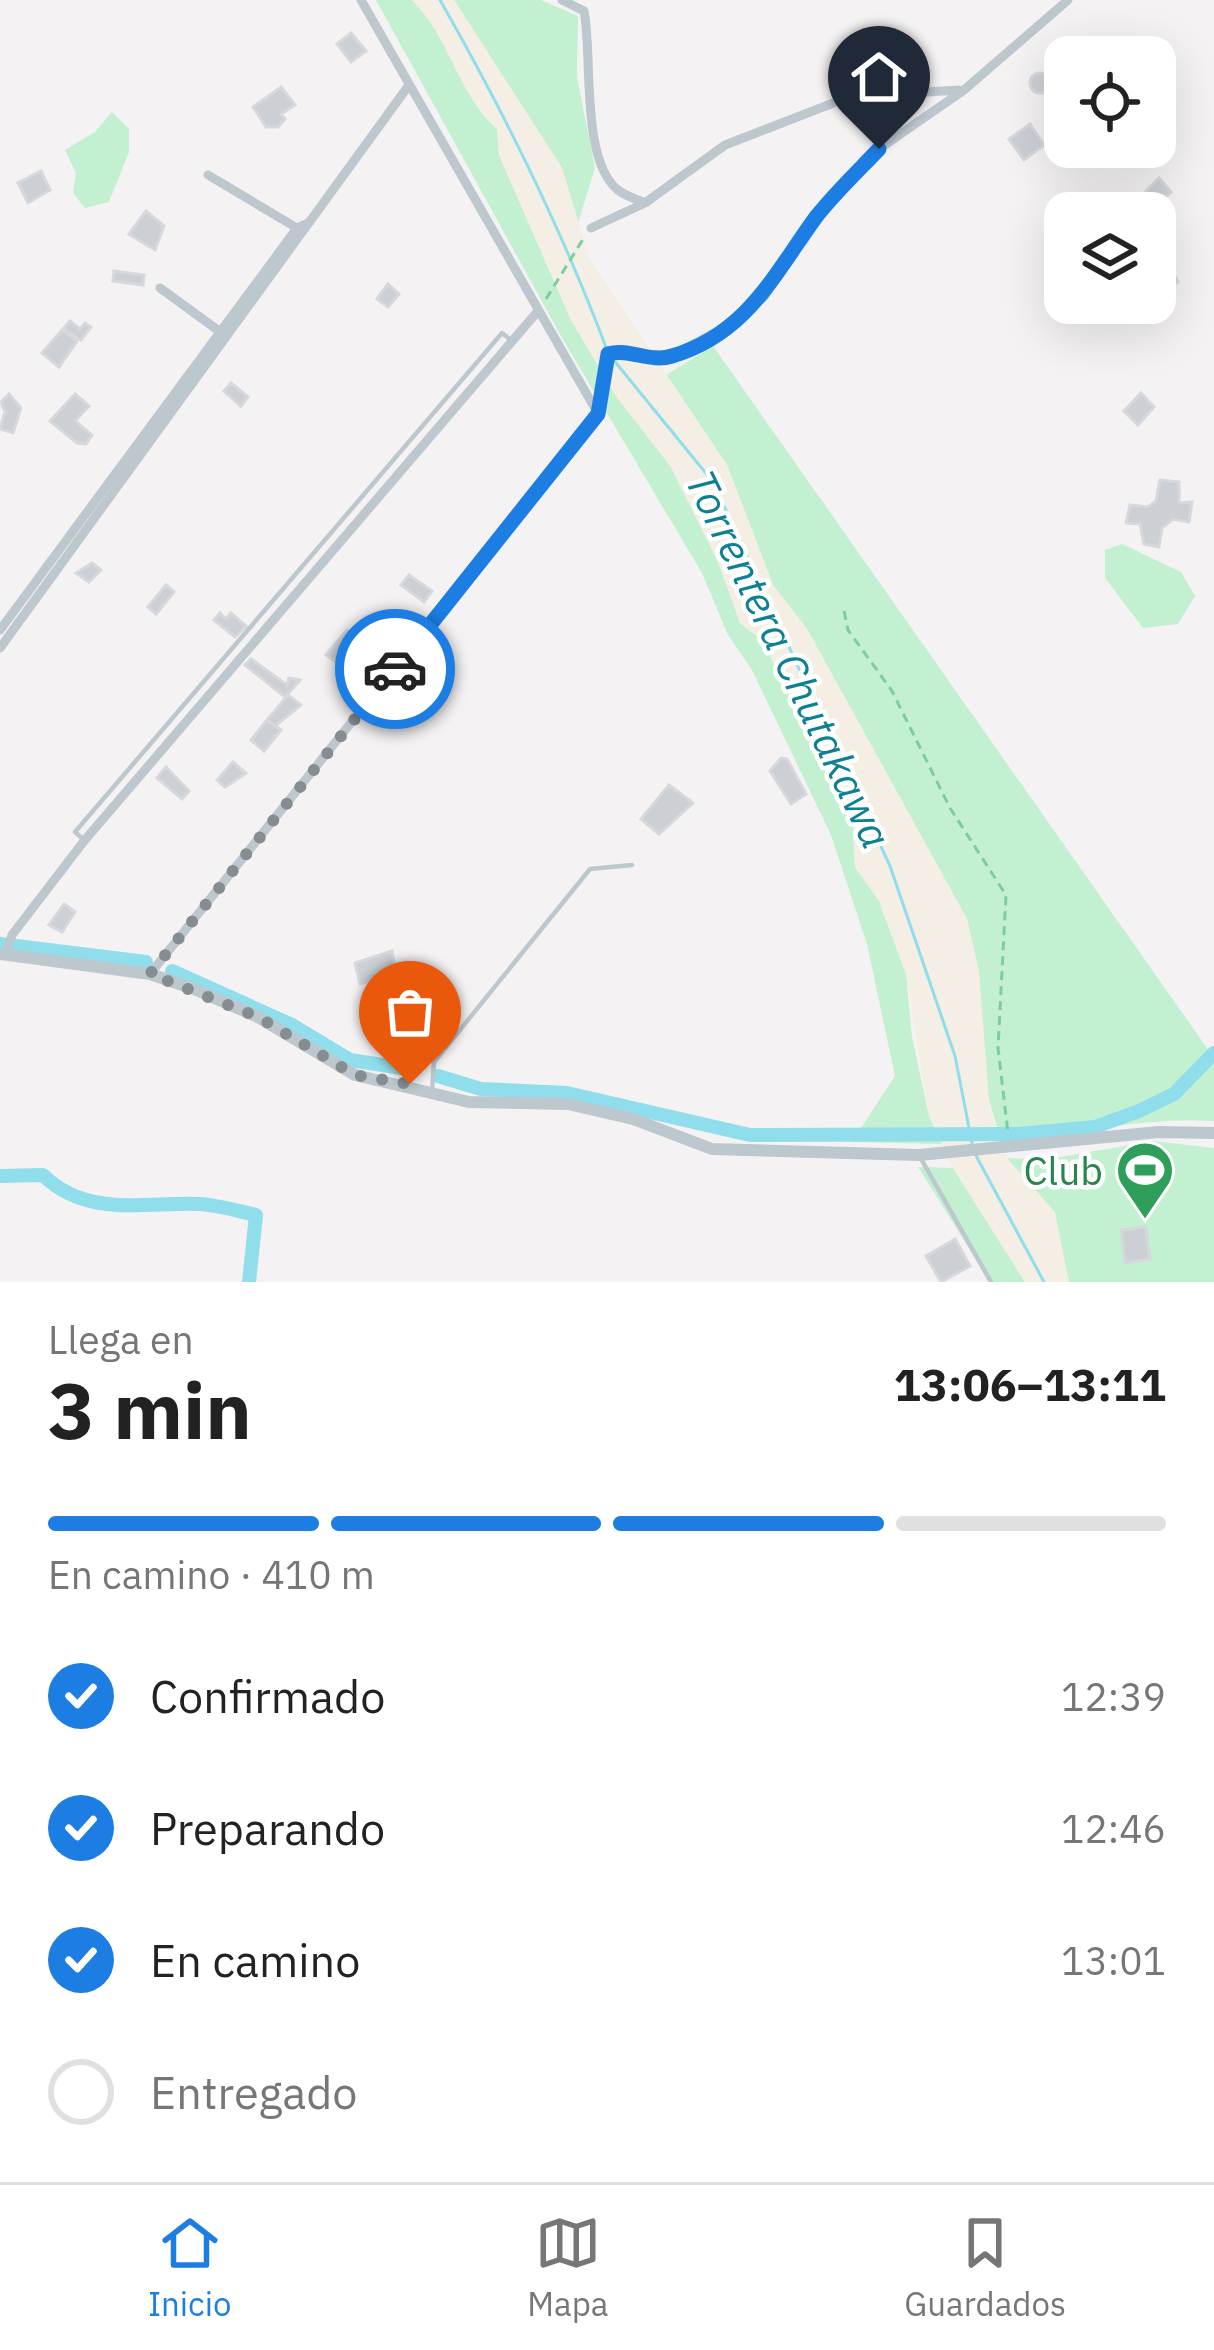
<!DOCTYPE html>
<html lang="es">
<meta charset="utf-8">
<style>
body{margin:0;font-family:"IBM Plex Sans",sans-serif;background:#f6f6f6;color:#222;height:100vh;display:flex;flex-direction:column;font-size:45px;white-space:nowrap}
*{box-sizing:border-box;margin:0}
p{font-size:39px;color:#767676}
.icon{flex:none;width:66px;height:66px;fill:none;stroke:currentColor;stroke-width:2;stroke-linecap:round;stroke-linejoin:round}
.map{position:relative;height:1282px;overflow:hidden}
.details{display:flex;flex-direction:column;background:#fff;flex:1}
.details>*{flex:none}
.buttons{position:absolute;left:1044px;top:36px;display:grid;gap:24px}
.buttons a{display:grid;place-items:center;width:132px;height:132px;border-radius:24px;background:#fff;box-shadow:0 12px 48px #0002;font-size:60px}
.pin{position:absolute;display:grid;place-items:center;width:102px;height:102px;color:#fff;margin:-123px -51px;border-radius:50% 50% 50% 0;rotate:-45deg;box-shadow:0 0 12px #0007}
.pin .icon{rotate:45deg}
.courier{position:absolute;display:grid;place-items:center;width:120px;height:120px;margin:-60px;border:9px solid #1c7de3;border-radius:50%;background:#fff;color:#222;box-shadow:0 3px 15px #0007}
.headline em{font-style:normal;font-weight:800}
.headline div{display:flex;flex-direction:column-reverse}
.headline{display:flex;align-items:center;justify-content:space-between;height:204px;padding:0 48px}
h1{font-size:78px;font-weight:800;line-height:90px}
.bar{display:grid;grid-template-columns:repeat(4,1fr);gap:18px 12px;align-content:center;height:144px;padding:0 48px}
.bar i{height:15px;border-radius:9px;background:#e0e0e0}
.bar .active{background:#1c7de3}
.bar p{grid-column:span 4}
ol{padding:0 48px;list-style:none}
li{display:flex;align-items:center;gap:36px;height:132px}
li p{margin-inline-start:auto}
li .icon{padding:12px;border-radius:50%;background:#1c7de3;color:#fff;stroke-width:4}
li:last-child{color:#767676}
li i{width:66px;height:66px;border:6px solid #e0e0e0;border-radius:50%}
.menu{display:flex;justify-content:space-around;align-items:center;height:168px;border-top:3px solid #e0e0e0;background:#fff;font-size:33px;color:#767676}
.menu a{display:grid;justify-items:center;gap:6px}
.menu .active{color:#1c7de3}
.map>svg:first-child{display:block}
</style>
<div class="map">
<svg width="1214" height="1282" viewBox="0 0 1214 1282">
<rect width="100%" height="100%" fill="#f4f2f2"/>
<path fill="#c2f0d1" d="M376,0H412C450,37 457,93 497,129L499,155L571,320L616,396L671,467L719,564L740,623L763,641L853,827L855,867L879,901L906,974L912,1037L929,1116L942,1144L852,1142L895,1076L867,944L831,835L752,670L728,635L702,573L561,336Z
M454,0H541L578,16L577,77L595,168L578,223L562,168Z
M112,112L129,129V152L109,202L85,208L73,193L76,173L65,150L95,132Z
M713,346L1214,1058V1121C1144,1116 1073,1135 1003,1141C972,1072 984,992 967,919L807,629L773,585L727,465L666,375Z
M1122,544L1181,572L1195,596L1178,624L1143,628L1105,578V550Z
M1153,1141L1214,1148V1282H1069L1061,1253L1007,1158L1043,1160Z
M918,1167L953,1168L1025,1282H990Z"/>
<path fill="#f4eee4" d="M412,0H454L562,168L590,260L727,465L773,585L807,629L967,919L979,971L990,1112L1007,1158L1055,1212L1069,1282H1025L953,1168L929,1116L906,974L879,901L855,867L853,827L763,641L740,623L719,564L671,467L616,396L571,320L499,155L497,129C457,93 450,37 412,0Z"/>
<g fill="none" stroke-linecap="round" stroke-linejoin="round">
<path stroke="#90ddec" stroke-width="3" d="M440,0C505,114 561,227 607,350
M612,358L713,482L890,866L955,1056L972,1143
M974,1152L1044,1282"/>
<path stroke="#90ddec" stroke-width="14" d="M0,944L146,962
M172,971L292,1025L350,1060L408,1069
M438,1076L481,1089L567,1093L750,1135L1019,1134L1095,1127L1139,1111L1174,1094L1214,1053
M0,1176L43,1175C87,1218 144,1202 199,1204C218,1205 238,1211 256,1215L249,1282"/>
</g>
<path fill="#cccfd4" stroke="#d6d8dd" stroke-width="3" d="M351,33L366,51L351,62L337,44Z
M1030 83a10 10 0 1 1 20 0a10 10 0 1 1-20 0Z
M281,87L295,105L281,114L285,119L278,127H266L253,107Z
M1030,124L1044,145L1024,160L1009,139Z
M41,171L50,190L28,203L18,183Z
M1159,178L1171,192L1157,205L1146,191Z
M146,211L164,226L155,250L129,234Z
M1057,239L1065,250L1058,264L1046,247Z
M1165,258L1178,282L1168,288L1162,277L1155,280V263Z
M114,271L144,275L143,285L113,281Z
M388,284L399,294L388,307L377,299Z
M70,321L80,329L85,323L91,327L81,340L63,329Z
M62,330L77,341L59,367L42,353Z
M231,383L248,397L241,406L224,391Z
M1141,393L1154,407L1138,425L1124,411Z
M9,394L21,408L13,433L0,429L5,412L1,402Z
M75,394L89,406L75,421L92,435L86,444L77,443L50,421Z
M1160,480L1179,482V503L1192,502L1189,522L1173,519L1162,528L1159,547L1144,544L1140,524L1126,523L1130,505L1148,507L1156,501Z
M92,563L101,570L89,582L76,573Z
M409,575L432,591L424,602L401,585Z
M166,585L174,592L156,614L148,607Z
M220,613L226,619L231,613L246,626L235,637L214,620Z
M347,630L382,657L374,666L354,649L339,664L326,655Z
M251,659L287,685L289,678L300,680L285,697L245,665Z
M288,695L301,705L275,726L267,720Z
M267,720L281,730L264,751L251,740Z
M781,758L787,759L806,794L791,804L770,771Z
M233,762L246,773L225,787L217,780Z
M166,767L189,791L182,799L157,778Z
M669,785L693,803L659,834L641,819Z
M64,904L75,912L62,932L49,925Z
M392,951L396,973L360,984L355,963Z
M1146,1227L1150,1259L1125,1263L1121,1230Z
M955,1239L970,1266L941,1282L926,1256Z"/>
<g fill="none" stroke-linecap="round" stroke-linejoin="round">
<path stroke="#7acea0" stroke-width="3" stroke-dasharray="9 6" stroke-linecap="butt" d="M546,299L585,236
M844,611L848,630L892,691L950,808L1006,895L998,1048L1008,1133"/>
<path stroke="#bdc7ce" stroke-width="4.5" d="M82,838L75,832L502,333L512,341
M432,1091L434,1062L590,869L632,865
M920,1157L991,1282"/>
<path stroke="#bdc7ce" stroke-width="9" d="M361,0L597,412
M562,0L584,11C593,55 580,160 618,190C625,196 637,199 645,203
M208,175L297,228
M591,228L645,203L725,145L849,97L959,90
M160,288L219,331
M0,630L297,228L310,222
M0,648L409,85
M5,955L12,935L84,841L538,311
M150,974L598,414L608,354L622,350L645,357L671,356L720,330L764,297L818,215L879,149L964,90L1068,0"/>
<path stroke="#bdc7ce" stroke-width="12" d="M0,954L150,974L194,989L258,1017L355,1075L469,1102L568,1104L633,1119L712,1149L919,1155L1159,1132L1214,1133"/>
</g>
<g fill="none" stroke-linecap="round" stroke-linejoin="round">
<path stroke="#858d92" stroke-width="12" stroke-dasharray="0 21.6" d="M395,669L150,974L258,1017L355,1075L410,1084"/>
<path stroke="#1c7de3" stroke-width="15" d="M395,669L598,414L608,354C630,348 650,363 672,356C747,334 775,273 816,217C835,193 858,171 879,149"/>
</g>
<defs>
<g id="stadium-pin" transform="scale(3)"><path d="M0 17L-7.5 6A9.5 9.5 0 1 1 7.5 6Z" fill="#2e9e5b" stroke="#fff"/><path d="M0-5a6.5 5 0 1 0 0 10a6.5 5 0 1 0 0-10ZM-3.5-1.8h7v3.6h-7Z" fill="#fff"/></g>
</defs>
<g fill-rule="evenodd">
<use href="#stadium-pin" x="1145" y="1170"/>
</g>
<g text-anchor="middle" dominant-baseline="central" stroke-width="9" stroke-linejoin="round" paint-order="stroke">
<g font-size="39" fill="#27864d" stroke="#fff" text-anchor="end">
<text x="1103" y="1170">Club</text>
</g>
<g font-size="42" font-style="italic" fill="#0e8096" stroke="#fff">
<text transform="translate(789 659) rotate(64)">Torrentera Chutakawa</text>
</g>
</g>
</svg>
<div class="buttons">
<a><svg class="icon" aria-label="locate" viewBox="0 0 24 24"><circle cx="12" cy="12" r="6"/><path d="M12 2v4M12 18v4M2 12h4M18 12h4"/></svg></a>
<a><svg class="icon" aria-label="layers" viewBox="0 0 24 24"><path d="M12 4l9 5-9 5-9-5zM3 14l9 5 9-5"/></svg></a>
</div>
<div class="pin" style="left:410px;top:1084px;background:#ea580c"><svg class="icon" aria-label="bag" viewBox="0 0 24 24"><path d="M5 8h14l-1 12H6zM9 8a3 3 0 0 1 6 0"/></svg></div>
<div class="pin" style="left:879px;top:149px;background:#1f2937"><svg class="icon" aria-label="home" viewBox="0 0 24 24"><path d="M3 11l9-7 9 7M6 9v11h12V9"/></svg></div>
<div class="courier" style="left:395px;top:669px"><svg class="icon" aria-label="car" viewBox="0 0 24 24"><path d="M5 17H2v-5l4-1 3-4h7l3 4 3 1v5h-3M9 17h6M6 11h13"/><circle cx="7" cy="17" r="2"/><circle cx="17" cy="17" r="2"/></svg></div>
</div>
<section class="details">
<div class="headline"><div><h1>3 min</h1><p>Llega en</p></div><em>13:06–13:11</em></div>
<div class="bar"><i class="active"></i><i class="active"></i><i class="active"></i><i></i><p>En camino · 410 m</p></div>
<ol>
<li><svg class="icon" aria-label="check" viewBox="0 0 24 24"><path d="M5 12l5 5 9-10"/></svg>Confirmado<p>12:39</p></li>
<li><svg class="icon" aria-label="check" viewBox="0 0 24 24"><path d="M5 12l5 5 9-10"/></svg>Preparando<p>12:46</p></li>
<li><svg class="icon" aria-label="check" viewBox="0 0 24 24"><path d="M5 12l5 5 9-10"/></svg>En camino<p>13:01</p></li>
<li><i></i>Entregado</li>
</ol>
</section>
<nav class="menu">
<a class="active"><svg class="icon" aria-label="home" viewBox="0 0 24 24"><path d="M3 11l9-7 9 7M6 9v11h12V9"/></svg>Inicio</a>
<a><svg class="icon" aria-label="map" viewBox="0 0 24 24"><path d="M3 6l6-2 6 2 6-2v14l-6 2-6-2-6 2zM9 4v14M15 6v14"/></svg>Mapa</a>
<a><svg class="icon" aria-label="saved" viewBox="0 0 24 24"><path d="M7 4h10v16l-5-4-5 4z"/></svg>Guardados</a>
</nav>
